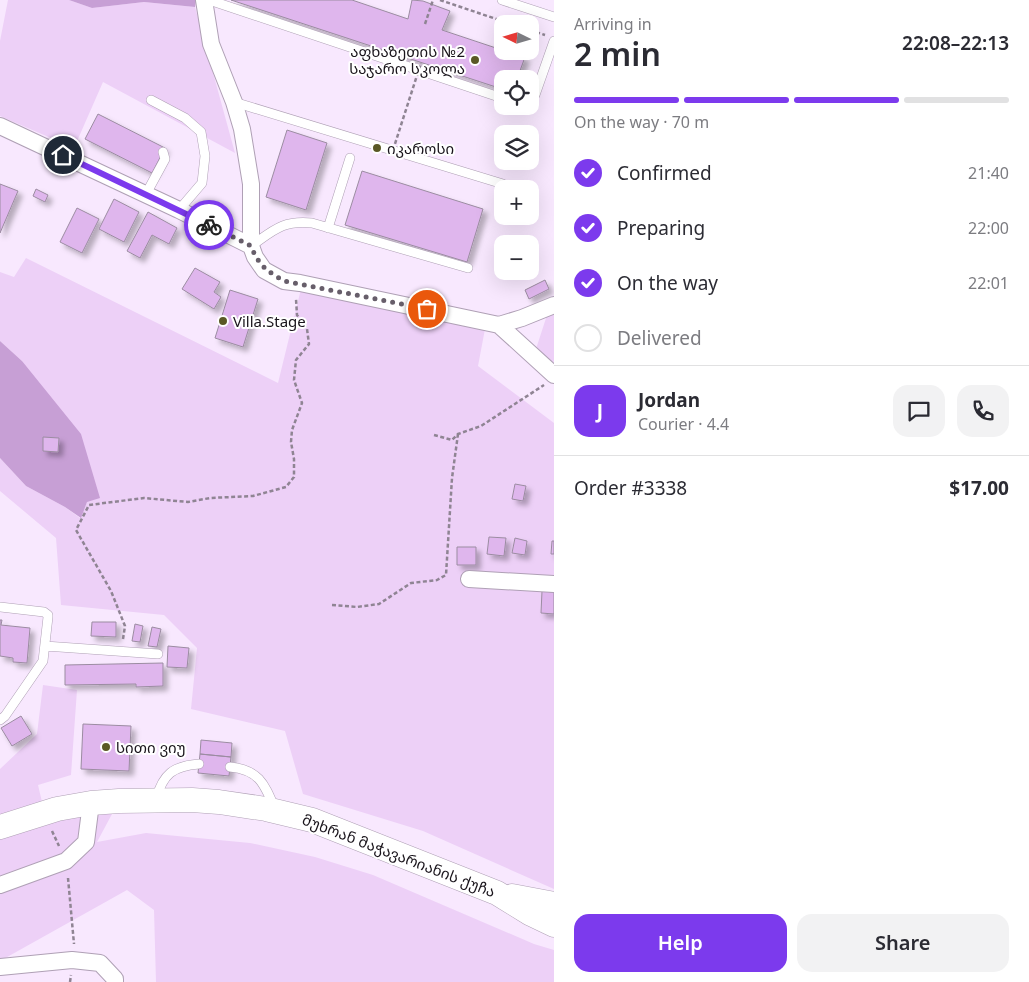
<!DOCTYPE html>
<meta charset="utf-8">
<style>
body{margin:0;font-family:"Noto Sans","Noto Sans Georgian",sans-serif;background:#f2f2f3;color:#2b2b33;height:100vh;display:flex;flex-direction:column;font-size:19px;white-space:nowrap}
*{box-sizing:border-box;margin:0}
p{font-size:16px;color:#7c7c81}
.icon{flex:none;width:28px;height:28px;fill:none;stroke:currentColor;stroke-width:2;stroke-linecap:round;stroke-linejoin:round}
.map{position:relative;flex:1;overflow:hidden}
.drawer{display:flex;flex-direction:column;background:#fff;width:475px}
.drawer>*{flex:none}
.needle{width:32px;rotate:275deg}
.controls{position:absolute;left:494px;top:15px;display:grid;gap:10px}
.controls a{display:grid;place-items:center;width:45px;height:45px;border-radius:10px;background:#fff;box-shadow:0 5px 20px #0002;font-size:25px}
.pin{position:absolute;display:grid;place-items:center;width:42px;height:42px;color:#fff;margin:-21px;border:2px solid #fff;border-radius:50%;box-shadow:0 1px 5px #0007}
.courier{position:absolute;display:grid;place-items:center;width:50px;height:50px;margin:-25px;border:4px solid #7c3aed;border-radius:50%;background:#fff;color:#222;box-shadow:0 1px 6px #0007}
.summary em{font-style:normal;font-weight:600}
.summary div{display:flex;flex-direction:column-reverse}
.summary{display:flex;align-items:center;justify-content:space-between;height:85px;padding:0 20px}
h1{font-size:32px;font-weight:600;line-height:38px}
.bar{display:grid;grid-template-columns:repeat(4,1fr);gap:8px 5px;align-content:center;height:60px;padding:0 20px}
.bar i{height:6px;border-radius:4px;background:#e1e1e2}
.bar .active{background:#7c3aed}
.bar p{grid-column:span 4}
.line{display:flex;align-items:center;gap:12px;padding:0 20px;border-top:1px solid #e1e1e2}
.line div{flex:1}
.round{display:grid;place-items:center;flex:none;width:52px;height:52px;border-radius:15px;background:#f2f2f3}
ol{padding:0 20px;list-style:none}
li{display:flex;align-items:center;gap:15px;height:55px}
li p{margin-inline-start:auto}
li .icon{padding:5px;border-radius:50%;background:#7c3aed;color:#fff;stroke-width:4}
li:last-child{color:#7c7c81}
li i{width:28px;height:28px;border:2px solid #e1e1e2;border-radius:50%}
.primary-button{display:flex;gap:10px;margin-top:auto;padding:10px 20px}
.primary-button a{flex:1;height:58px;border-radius:15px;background:#7c3aed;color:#fff;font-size:20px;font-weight:600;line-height:58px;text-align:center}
.primary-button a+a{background:#f2f2f3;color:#2b2b33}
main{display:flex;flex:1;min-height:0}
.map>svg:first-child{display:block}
</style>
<main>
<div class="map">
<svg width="554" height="982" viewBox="0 0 554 982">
<defs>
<filter id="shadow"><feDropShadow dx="4.5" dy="4.5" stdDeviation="2.5" flood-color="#0004"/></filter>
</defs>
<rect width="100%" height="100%" fill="#f8e8fe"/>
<path fill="#edd0f7" d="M8,0H69L92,8L144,2L195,7L235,153L103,82L74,148L0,116V41Z
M26,258L278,383L301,289L485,329L478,366L554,423V889L423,831L303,794L285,731L191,709L197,648L164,615L61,605L56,538L0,491V458L26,486L65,507L80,518L87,502L22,361L0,341V272L14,277Z
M549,309L554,311V362L534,355Z
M43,685L77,690L71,775L38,785L42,802L0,815V769L37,734Z
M119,801L97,842L146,833L250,843L315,857L373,875L534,944L554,950V982H156L154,910L127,890L0,961V827Z"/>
<path fill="#c79fd5" d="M69,0H196L195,7L144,2L92,8Z
M0,341L22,361L81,434L100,498L87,502L81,518L65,507L26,486L0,458Z"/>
<path fill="#dfb6ed" stroke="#9b8ca1" filter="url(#shadow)" d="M231,0H352L408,19L412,0L423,1L450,11L442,30L502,50V51L525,57L517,79H502V89Z
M98,114L165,148L152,173L85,139Z
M287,130L327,143L306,210L266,197Z
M362,171L483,209L467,262L345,225Z
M0,184L18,191L0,233Z
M36,189L48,195L45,202L33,196Z
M114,199L139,212L124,242L99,229Z
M77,208L99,219L82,253L60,242Z
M148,212L177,228L169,244L152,235L140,258L127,251Z
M195,268L220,282L214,292L221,297L214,309L182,289Z
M545,280L549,289L529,299L525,290Z
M230,290L258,299L243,347L215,338Z
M43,437L59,438L58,452L43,451Z
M515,484L526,486L523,501L512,499Z
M489,537L506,538L504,556L487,554Z
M515,538L527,541L525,555L512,553Z
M552,541H554V554H551Z
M457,547H476V565H457Z
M542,591L554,592V614L541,613Z
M0,620H2L1,625L30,628L27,663L13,662V658L0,656Z
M92,622H116V637L91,636Z
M135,624L143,626L140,642L132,641Z
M152,627L161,629L157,647L148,646Z
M168,646L189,648L187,668L167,667Z
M163,663V686L136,687V684L65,685V665Z
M21,716L32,734L12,746L1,728Z
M83,724L131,726L129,771L81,769Z
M201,740L232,743L231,757L200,754Z
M200,754L231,757L229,776L198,773Z"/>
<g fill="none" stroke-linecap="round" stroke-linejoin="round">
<g stroke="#afa0b5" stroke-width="10">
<path id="service" d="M209,0L502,98
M502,0L554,17
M530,98L535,95L554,41
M151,100L185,118L201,132L205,156L202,183L179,210
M234,102L503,184
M146,194L165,159L163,152
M328,228L350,158
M251,246C274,230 283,220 312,223L468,268
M0,607L44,612L48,615V617L43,661L5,716L0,720
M45,646L158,654
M230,767C259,770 264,783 275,809
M156,799C163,774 173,766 199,764"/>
</g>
<g stroke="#afa0b5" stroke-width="18">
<path id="minor" d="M204,0L211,44L234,102L242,129L251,184V246L255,257L264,270L284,281L300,283L499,325L522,318L554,305
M0,126L179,210L251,246
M499,325L554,375
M469,579L554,584
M0,885L66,861L86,842L91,803
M0,967L72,960L100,963L115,979V982"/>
</g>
<g stroke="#afa0b5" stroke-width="25">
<path id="secondary" d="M0,827L57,809L91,803L119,801L192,800L219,802L266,809L312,820L497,893L531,914L554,925
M512,896L554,904"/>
</g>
<path stroke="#8f8493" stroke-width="2.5" stroke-dasharray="4 2.5" stroke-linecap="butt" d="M440,0L511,24
M425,24L433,0
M530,30L545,35
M434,435L452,440L458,434L481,426L544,385
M332,605L357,607L379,604L411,583L437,580L446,575L452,478L458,434
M123,639L125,626L111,591L76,530L89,505L144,498L188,502L210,498L253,496L286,487L294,477V459L291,442L292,430L302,403L294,380L296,360L309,344L307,329L297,315L296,299
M52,831L59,846
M68,878L74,944
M70,982L71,975"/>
<use href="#service" stroke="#fff" stroke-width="9"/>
<use href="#minor" stroke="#fff" stroke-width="16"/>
<use href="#secondary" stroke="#fff" stroke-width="24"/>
<path stroke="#8f8493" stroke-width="2.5" stroke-dasharray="4 2.5" stroke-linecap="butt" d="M393,150L421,63"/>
</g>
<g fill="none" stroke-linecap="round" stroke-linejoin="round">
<path stroke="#675e6a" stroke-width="5" stroke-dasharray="0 9" d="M209,225L251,246C259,266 266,270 284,281L427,309"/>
<path stroke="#7c3aed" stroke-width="6" d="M63,155L209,225"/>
</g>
<g fill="#5a5825" stroke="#fff" stroke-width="2">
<circle cx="475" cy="60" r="5"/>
<circle cx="377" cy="148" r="5"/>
<circle cx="223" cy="321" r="5"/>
<circle cx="106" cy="747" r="5"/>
</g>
<g text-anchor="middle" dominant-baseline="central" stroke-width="4" stroke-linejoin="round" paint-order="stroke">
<g font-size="15" fill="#19141b" stroke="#fff" text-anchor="start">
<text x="465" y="51" text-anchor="end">აფხაზეთის №2<tspan x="465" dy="17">საჯარო სკოლა</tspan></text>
<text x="387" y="148">იკაროსი</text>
<text x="233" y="321">Villa.Stage</text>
<text x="116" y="747">სითი ვიუ</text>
</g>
<g font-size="15" fill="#19141b" stroke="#fff">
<text transform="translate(399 855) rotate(21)">მუხრან მაჭავარიანის ქუჩა</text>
</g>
</g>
</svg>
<div class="controls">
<a><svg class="needle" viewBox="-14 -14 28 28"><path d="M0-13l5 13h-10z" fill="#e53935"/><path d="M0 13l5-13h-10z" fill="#7c7c81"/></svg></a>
<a><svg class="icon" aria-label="locate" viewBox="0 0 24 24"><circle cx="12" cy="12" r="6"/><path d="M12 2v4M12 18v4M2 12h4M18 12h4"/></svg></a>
<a><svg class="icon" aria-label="layers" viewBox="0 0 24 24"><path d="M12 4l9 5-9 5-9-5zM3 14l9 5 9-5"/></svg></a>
<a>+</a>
<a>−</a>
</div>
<div class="pin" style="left:427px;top:309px;background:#ea580c"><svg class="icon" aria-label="bag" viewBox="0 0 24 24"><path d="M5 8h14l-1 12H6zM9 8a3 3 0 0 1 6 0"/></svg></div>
<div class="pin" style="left:63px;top:155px;background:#1f2937"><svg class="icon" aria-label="home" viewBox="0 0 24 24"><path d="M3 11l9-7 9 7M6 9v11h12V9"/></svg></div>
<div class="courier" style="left:209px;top:225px"><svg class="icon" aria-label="bike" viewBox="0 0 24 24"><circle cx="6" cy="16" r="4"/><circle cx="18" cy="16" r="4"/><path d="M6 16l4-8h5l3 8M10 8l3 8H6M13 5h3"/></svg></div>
</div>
<section class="drawer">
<div class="summary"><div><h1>2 min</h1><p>Arriving in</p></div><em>22:08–22:13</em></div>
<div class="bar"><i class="active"></i><i class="active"></i><i class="active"></i><i></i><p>On the way · 70 m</p></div>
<ol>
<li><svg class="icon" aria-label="check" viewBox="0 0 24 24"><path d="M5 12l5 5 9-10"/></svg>Confirmed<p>21:40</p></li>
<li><svg class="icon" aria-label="check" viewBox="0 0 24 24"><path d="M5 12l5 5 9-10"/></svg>Preparing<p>22:00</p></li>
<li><svg class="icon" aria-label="check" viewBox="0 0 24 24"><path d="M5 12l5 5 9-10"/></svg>On the way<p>22:01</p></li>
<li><i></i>Delivered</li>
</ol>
<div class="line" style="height:90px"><b class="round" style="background:#7c3aed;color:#fff">J</b><div><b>Jordan</b><p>Courier · 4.4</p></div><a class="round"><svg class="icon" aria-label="chat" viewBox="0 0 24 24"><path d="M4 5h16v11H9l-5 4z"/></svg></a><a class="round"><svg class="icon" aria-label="phone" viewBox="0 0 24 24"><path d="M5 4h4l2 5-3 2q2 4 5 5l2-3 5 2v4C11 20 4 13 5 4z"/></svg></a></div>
<div class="line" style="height:65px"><div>Order #3338</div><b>$17.00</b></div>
<div class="primary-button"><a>Help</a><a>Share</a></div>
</section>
</main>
